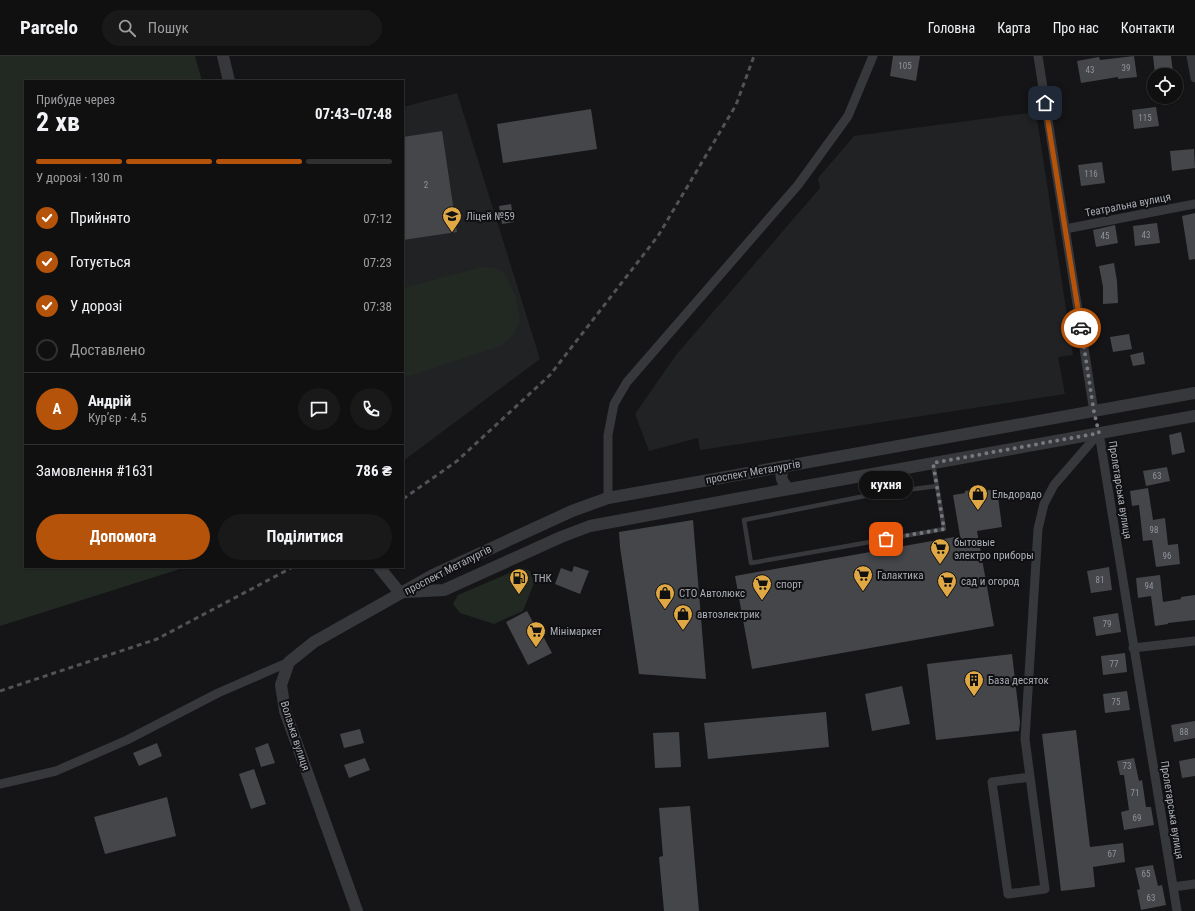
<!DOCTYPE html>
<html lang="uk">
<meta charset="utf-8">
<style>
body{margin:0;font-family:"Roboto Condensed",sans-serif;background:#19191a;color:#f1f3f6;height:100vh;display:flex;flex-direction:column;font-size:15px;white-space:nowrap}
*{box-sizing:border-box;margin:0}
p{font-size:13px;color:#9c9d9f}
.icon{flex:none;width:22px;height:22px;fill:none;stroke:currentColor;stroke-width:2;stroke-linecap:round;stroke-linejoin:round}
.map{position:relative;flex:1;overflow:hidden}
.side{position:absolute;left:24px;top:24px;width:380px;height:488px;display:flex;flex-direction:column;background:#101011;border-radius:0px;box-shadow:0 1px 3px #0004,0 0 0 1px #303031}
.side>*{flex:none}
.tools{position:absolute;left:1147px;top:12px;display:grid;gap:8px}
.tools a{display:grid;place-items:center;width:36px;height:36px;border-radius:50%;background:#101011;box-shadow:0 1px 3px #0004,0 0 0 1px #303031;font-size:20px}
.pin{position:absolute;display:grid;place-items:center;width:34px;height:34px;color:#fff;margin:-17px;border-radius:8px;box-shadow:0 2px 6px #0006}
.courier{position:absolute;display:grid;place-items:center;width:40px;height:40px;margin:-20px;border:3px solid #b45309;border-radius:50%;background:#fff;color:#222;box-shadow:0 1px 5px #0007}
.bubble{position:absolute;height:28px;border-radius:14px;background:#101011;box-shadow:0 1px 3px #0004,0 0 0 1px #303031;font-size:13px;font-weight:700;line-height:28px;text-align:center}
.summary em{font-style:normal;font-weight:700}
.summary div{display:flex;flex-direction:column-reverse}
.summary{display:flex;align-items:center;justify-content:space-between;height:68px;padding:0 12px}
h1{font-size:26px;font-weight:700;line-height:30px}
.bar{display:grid;grid-template-columns:repeat(4,1fr);gap:6px 4px;align-content:center;height:48px;padding:0 12px}
.bar i{height:5px;border-radius:3px;background:#303031}
.bar .selected{background:#b45309}
.bar p{grid-column:span 4}
.line{display:flex;align-items:center;gap:10px;padding:0 12px;border-top:1px solid #303031}
.line div{flex:1}
.round{display:grid;place-items:center;flex:none;width:42px;height:42px;border-radius:21px;background:#19191a}
ol{padding:0 12px;list-style:none}
li{display:flex;align-items:center;gap:12px;height:44px}
li p{margin-inline-start:auto}
li .icon{padding:4px;border-radius:50%;background:#b45309;color:#fff;stroke-width:4}
li:last-child{color:#9c9d9f}
li i{width:22px;height:22px;border:2px solid #303031;border-radius:50%}
.action{display:flex;gap:8px;margin-top:auto;padding:8px 12px}
.action a{flex:1;height:46px;border-radius:24px;background:#b45309;color:#fff;font-size:16px;font-weight:700;line-height:46px;text-align:center}
.action a+a{background:#19191a;color:#f1f3f6}
header{display:flex;align-items:center;gap:24px;box-sizing:border-box;height:56px;padding:0 20px;background:#101011;border-bottom:1px solid #303031}
header strong{font-size:19px}
nav{display:flex;gap:22px;margin-inline-start:auto;font-size:14px}
.search{width:280px;height:36px;background:#19191a;display:flex;align-items:center;gap:10px;box-sizing:border-box;padding:0 14px;border-radius:22px;color:#9c9d9f;font-size:15px}
.map>svg:first-child{display:block}
</style>
<header>
<strong>Parcelo</strong>
<div class="search"><svg class="icon" aria-label="search" viewBox="0 0 24 24"><circle cx="10" cy="10" r="6"/><path d="M15 15l6 6"/></svg>Пошук</div>
<nav><a>Головна</a><a>Карта</a><a>Про нас</a><a>Контакти</a></nav>
</header>
<div class="map">
<svg width="1195" height="855" viewBox="0 0 1195 855">
<rect width="100%" height="100%" fill="#151517"/>
<path fill="#212224" d="M457,37L540,303L403,405V51Z
M1036,56L1073,299L1058,301L1065,338L700,394L698,382L649,395L635,358L676,299L820,132L818,122L854,80Z"/>
<path fill="#222923" d="M0,0H195L202,25H25V511H182L183,512L0,570Z
M481,211L493,212L502,215L508,224L516,241L520,263L515,277L501,290L410,320L403,319V232Z
M521,512L530,515L534,527L523,555L494,568L460,557L453,548L458,539Z"/>
<path fill="#44464a" d="M893,0H920L916,25L890,20Z
M1134,0L1137,21L1118,23V21L1081,27L1077,5L1099,1L1100,4Z
M1153,0H1171L1173,17L1155,18Z
M1156,51L1159,70L1134,73L1132,54Z
M591,53L597,93L503,107L497,68Z
M442,75L457,176L403,184V81Z
M1194,93L1195,112L1172,115L1170,95Z
M1102,106L1105,127L1081,130L1078,109Z
M511,148L514,166L502,168L499,150Z
M1195,157V203L1189,204L1182,160Z
M1157,167L1160,187L1135,190L1133,170Z
M1115,169L1118,187L1096,191L1093,174Z
M1114,207L1117,225L1118,247L1103,248V231L1099,210Z
M1129,278L1132,293L1113,296L1110,281Z
M1143,296L1145,308L1133,310L1130,299Z
M1181,376L1185,396L1172,399L1169,379Z
M1167,411L1170,425L1146,430L1143,415Z
M1148,432L1153,464L1165,462L1168,489L1178,488L1180,508L1156,511L1152,484L1143,485L1139,449L1132,450L1130,435Z
M977,433V436L997,433L1002,471L977,475L994,570L752,613L735,520L960,480L953,439L965,437V435Z
M693,464L706,623L639,618L620,491L619,476Z
M574,510L589,515L580,538L555,528L561,512L572,516Z
M1109,511L1112,534L1091,537L1087,515Z
M1160,519L1163,546L1181,543V541L1195,539V564L1168,567V568L1155,570L1151,540L1138,542L1136,522Z
M527,555L542,583L544,582L552,597L528,609L506,566Z
M1118,557L1121,576L1096,580L1093,561Z
M1125,597L1127,616L1103,619L1101,600Z
M1012,598L1020,666L1019,675L936,684L927,608Z
M902,630L910,668L872,675L865,638Z
M1127,635L1130,654L1105,657L1103,638Z
M826,656L829,691L708,703L704,667Z
M1195,665V682L1174,686L1171,669Z
M360,673L364,687L344,692L340,678Z
M1076,674L1090,791L1123,787L1125,806L1093,811L1095,831L1061,835L1042,678Z
M679,676L681,711L655,712L653,677Z
M157,687L162,700L139,710L133,697Z
M268,687L275,707L261,711L255,692Z
M365,702L370,714L349,722L344,709Z
M1134,702L1139,725L1142,724L1146,751H1151L1154,769L1124,774L1121,756L1129,754L1124,719H1120L1117,705Z
M1195,702V720L1182,722L1179,705Z
M254,713L266,748L251,753L239,718Z
M167,741L176,780L105,798L94,761Z
M690,750L699,855H664L659,801L663,800L659,752Z
M1153,809L1158,830L1162,829L1166,849L1141,854L1137,834L1140,833L1135,812Z"/>
<g fill="none" stroke-linecap="round" stroke-linejoin="round">
<path stroke="#37383c" stroke-width="4.5" d="M933,408L937,430L875,438L744,464L751,507L944,473L937,430"/>
<path stroke="#37383c" stroke-width="9" d="M1038,0L1094,356
M1191,0L1195,22
M1065,173L1195,148
M608,442V379L614,348L627,326L798,129L848,60L873,0
M1133,592L1195,585
M1030,721L992,726L1008,838L1045,833L1025,683L1038,473L1044,448L1054,429L1099,377L1177,855
M0,728L56,715L127,684L218,637L289,606
M1173,831L1195,828"/>
<path stroke="#37383c" stroke-width="12" d="M223,0L229,25
M784,411C779,420 781,426 789,433
M379,511L400,537
M406,536L444,534L561,481L590,470L789,433L1195,360
M357,855L285,655L281,629L289,606L314,586L433,519L572,455L608,442L1195,337"/>
<path stroke="#505256" stroke-width="3" stroke-dasharray="5 4" stroke-linecap="butt" d="M403,443L457,405L550,319L658,180L736,49L754,0
M0,635L157,583L293,511"/>
</g>
<g fill="none" stroke-linecap="round" stroke-linejoin="round">
<path stroke="#75787e" stroke-width="4" stroke-dasharray="0 7.2" d="M886,483L944,473L933,407L1099,377L1094,356L1081,272"/>
<path stroke="#b45309" stroke-width="5" d="M1045,47L1081,272"/>
</g>
<defs>
<g id="school-pin" transform="scale(1)"><path d="M0 17L-7.5 6A9.5 9.5 0 1 1 7.5 6Z" fill="#e0a844" stroke="#101012"/><path d="M0-5L7-2L0 1L-7-2ZM-4 1L0 2.5L4 1V4Q0 6-4 4Z" fill="#111"/></g>
<g id="shop-pin" transform="scale(1)"><path d="M0 17L-7.5 6A9.5 9.5 0 1 1 7.5 6Z" fill="#e0a844" stroke="#101012"/><path d="M-5-2.5h2.3a2.7 3.5 0 0 1 5.4 0H5L5.5 6h-11ZM-1.5-2.5h3a1.5 2.3 0 0 0-3 0Z" fill="#111"/></g>
<g id="supermarket-pin" transform="scale(1)"><path d="M0 17L-7.5 6A9.5 9.5 0 1 1 7.5 6Z" fill="#e0a844" stroke="#101012"/><path d="M-6-5.5h2.5l.6 2H6L4.5 2H-2.5L-4.4-4H-6ZM-1.5 3.2a1.3 1.3 0 1 0 .1 0ZM3 3.2a1.3 1.3 0 1 0 .1 0Z" fill="#111"/></g>
<g id="fuel-pin" transform="scale(1)"><path d="M0 17L-7.5 6A9.5 9.5 0 1 1 7.5 6Z" fill="#e0a844" stroke="#101012"/><path d="M-5.5-6h7V0h2V4h1.3V-2.5L3-4.5l.8-.8L6-3V5H2.5V1h-1V6h-7ZM-4.2-4.7v3.2H.2V-4.7Z" fill="#111"/></g>
<g id="building-pin" transform="scale(1)"><path d="M0 17L-7.5 6A9.5 9.5 0 1 1 7.5 6Z" fill="#e0a844" stroke="#101012"/><path d="M-4-6H4V6H1V3H-1V6H-4ZM-2.5-4.3h1.7v1.8h-1.7ZM.8-4.3h1.7v1.8H.8ZM-2.5-1h1.7V.8h-1.7ZM.8-1h1.7V.8H.8Z" fill="#111"/></g>
</defs>
<g fill-rule="evenodd">
<use href="#school-pin" x="452" y="160"/>
<use href="#shop-pin" x="978" y="438"/>
<use href="#supermarket-pin" x="940" y="492"/>
<use href="#supermarket-pin" x="863" y="519"/>
<use href="#fuel-pin" x="519" y="522"/>
<use href="#supermarket-pin" x="947" y="525"/>
<use href="#supermarket-pin" x="762" y="528"/>
<use href="#shop-pin" x="665" y="537"/>
<use href="#shop-pin" x="683" y="558"/>
<use href="#supermarket-pin" x="536" y="575"/>
<use href="#building-pin" x="974" y="624"/>
</g>
<g text-anchor="middle" dominant-baseline="central" stroke-width="4" stroke-linejoin="round" paint-order="stroke">
<g font-size="9" fill="#90939b">
<text x="905" y="10">105</text>
<text x="1126" y="12">39</text>
<text x="1090" y="14">43</text>
<text x="1145" y="62">115</text>
<text x="1091" y="118">116</text>
<text x="426" y="129">2</text>
<text x="1146" y="179">43</text>
<text x="1105" y="180">45</text>
<text x="1157" y="420">63</text>
<text x="1154" y="474">98</text>
<text x="1167" y="500">96</text>
<text x="1100" y="524">81</text>
<text x="1149" y="530">94</text>
<text x="1107" y="568">79</text>
<text x="1114" y="608">77</text>
<text x="1116" y="646">75</text>
<text x="1184" y="676">88</text>
<text x="1127" y="710">73</text>
<text x="1135" y="737">71</text>
<text x="1137" y="762">69</text>
<text x="1112" y="798">67</text>
<text x="1146" y="818">65</text>
<text x="1151" y="842">63</text>
</g>
<g font-size="11" fill="#a9adb6" stroke="#101012">
<text transform="translate(1128 149) rotate(-11)">Театральна вулиця</text>
<text transform="translate(753 416) rotate(-10)">проспект Металургів</text>
<text transform="translate(1120 434) rotate(81)">Пролетарська вулиця</text>
<text transform="translate(448 514) rotate(-27)">проспект Металургів</text>
<text transform="translate(295 680) rotate(72)">Волзька вулиця</text>
<text transform="translate(1172 754) rotate(81)">Пролетарська вулиця</text>
</g>
<g font-size="11" fill="#a9adb6" stroke="#101012" text-anchor="start">
<text x="466" y="160">Ліцей №59</text>
<text x="992" y="438">Ельдорадо</text>
<text x="954" y="486">бытовые<tspan x="954" dy="13">электро приборы</tspan></text>
<text x="877" y="519">Галактика</text>
<text x="533" y="522">ТНК</text>
<text x="961" y="525">сад и огород</text>
<text x="776" y="528">спорт</text>
<text x="679" y="537">СТО Автолюкс</text>
<text x="697" y="558">автоэлектрик</text>
<text x="550" y="575">Мінімаркет</text>
<text x="988" y="624">База десяток</text>
</g>
</g>
</svg>
<div class="tools">
<a><svg class="icon" aria-label="locate" viewBox="0 0 24 24"><circle cx="12" cy="12" r="6"/><path d="M12 2v4M12 18v4M2 12h4M18 12h4"/></svg></a>
</div>
<div class="pin" style="left:886px;top:483px;background:#ea580c"><svg class="icon" aria-label="bag" viewBox="0 0 24 24"><path d="M5 8h14l-1 12H6zM9 8a3 3 0 0 1 6 0"/></svg></div>
<div class="pin" style="left:1045px;top:47px;background:#1f2937"><svg class="icon" aria-label="home" viewBox="0 0 24 24"><path d="M3 11l9-7 9 7M6 9v11h12V9"/></svg></div>
<div class="courier" style="left:1081px;top:272px"><svg class="icon" aria-label="car" viewBox="0 0 24 24"><path d="M5 17H2v-5l4-1 3-4h7l3 4 3 1v5h-3M9 17h6M6 11h13"/><circle cx="7" cy="17" r="2"/><circle cx="17" cy="17" r="2"/></svg></div>
<div class="bubble" style="left:859px;top:415px;width:54px">кухня</div>
<section class="side">
<div class="summary"><div><h1>2 хв</h1><p>Прибуде через</p></div><em>07:43–07:48</em></div>
<div class="bar"><i class="selected"></i><i class="selected"></i><i class="selected"></i><i></i><p>У дорозі · 130 m</p></div>
<ol>
<li><svg class="icon" aria-label="check" viewBox="0 0 24 24"><path d="M5 12l5 5 9-10"/></svg>Прийнято<p>07:12</p></li>
<li><svg class="icon" aria-label="check" viewBox="0 0 24 24"><path d="M5 12l5 5 9-10"/></svg>Готується<p>07:23</p></li>
<li><svg class="icon" aria-label="check" viewBox="0 0 24 24"><path d="M5 12l5 5 9-10"/></svg>У дорозі<p>07:38</p></li>
<li><i></i>Доставлено</li>
</ol>
<div class="line" style="height:72px"><b class="round" style="background:#b45309;color:#fff">А</b><div><b>Андрій</b><p>Кур’єр · 4.5</p></div><a class="round"><svg class="icon" aria-label="chat" viewBox="0 0 24 24"><path d="M4 5h16v11H9l-5 4z"/></svg></a><a class="round"><svg class="icon" aria-label="phone" viewBox="0 0 24 24"><path d="M5 4h4l2 5-3 2q2 4 5 5l2-3 5 2v4C11 20 4 13 5 4z"/></svg></a></div>
<div class="line" style="height:52px"><div>Замовлення #1631</div><b>786 ₴</b></div>
<div class="action"><a>Допомога</a><a>Поділитися</a></div>
</section>
</div>
